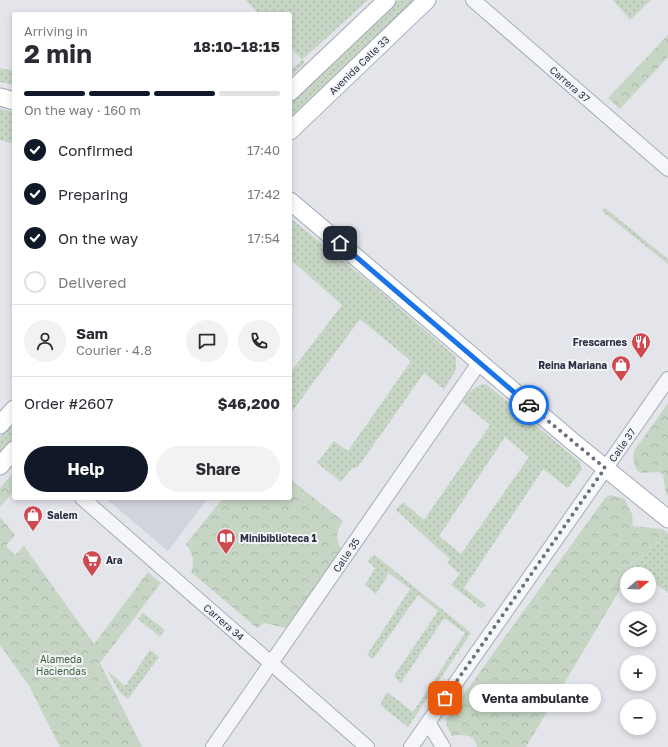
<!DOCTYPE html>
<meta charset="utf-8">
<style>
body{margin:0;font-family:"Golos Text",sans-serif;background:#f2f2f3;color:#2b2b33;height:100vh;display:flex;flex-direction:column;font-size:15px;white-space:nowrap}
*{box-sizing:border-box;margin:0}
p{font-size:13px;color:#7c7c81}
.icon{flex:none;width:22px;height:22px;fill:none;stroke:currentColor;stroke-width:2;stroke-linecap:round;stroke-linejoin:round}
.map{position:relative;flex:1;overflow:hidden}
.drawer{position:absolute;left:12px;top:12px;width:280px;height:488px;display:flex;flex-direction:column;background:#fff;border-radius:4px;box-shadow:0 2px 6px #0003}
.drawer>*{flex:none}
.needle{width:26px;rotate:71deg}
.fabs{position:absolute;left:620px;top:567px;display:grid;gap:8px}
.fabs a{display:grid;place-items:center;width:36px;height:36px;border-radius:50%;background:#fff;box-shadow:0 2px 6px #0003;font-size:20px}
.pin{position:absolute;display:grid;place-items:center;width:34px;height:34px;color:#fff;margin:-17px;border-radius:8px;box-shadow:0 2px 6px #0006}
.courier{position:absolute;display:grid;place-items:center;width:40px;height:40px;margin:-20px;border:3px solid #1a73e8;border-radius:50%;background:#fff;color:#222;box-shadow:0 1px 5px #0007}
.bubble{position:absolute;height:28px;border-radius:14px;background:#fff;box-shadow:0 2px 6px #0003;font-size:13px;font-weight:700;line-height:28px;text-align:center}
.summary em{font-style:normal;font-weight:700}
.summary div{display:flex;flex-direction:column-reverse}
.summary{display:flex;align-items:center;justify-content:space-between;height:68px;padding:0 12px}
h1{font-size:26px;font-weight:700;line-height:30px}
.bar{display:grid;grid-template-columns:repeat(4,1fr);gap:6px 4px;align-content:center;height:48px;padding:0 12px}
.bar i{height:5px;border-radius:3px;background:#e1e1e2}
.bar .on{background:#111827}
.bar p{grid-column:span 4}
.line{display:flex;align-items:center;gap:10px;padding:0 12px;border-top:1px solid #e1e1e2}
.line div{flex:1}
.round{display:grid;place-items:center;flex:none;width:42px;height:42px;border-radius:21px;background:#f2f2f3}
ol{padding:0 12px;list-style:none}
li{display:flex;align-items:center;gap:12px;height:44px}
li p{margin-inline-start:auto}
li .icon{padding:4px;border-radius:50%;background:#111827;color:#fff;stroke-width:4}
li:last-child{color:#7c7c81}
li i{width:22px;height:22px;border:2px solid #e1e1e2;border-radius:50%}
.button{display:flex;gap:8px;margin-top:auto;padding:8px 12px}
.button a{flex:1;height:46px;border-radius:24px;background:#111827;color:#fff;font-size:16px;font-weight:700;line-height:46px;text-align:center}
.button a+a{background:#f2f2f3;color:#2b2b33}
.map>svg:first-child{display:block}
</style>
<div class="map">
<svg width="668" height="747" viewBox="0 0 668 747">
<defs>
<pattern id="grass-dots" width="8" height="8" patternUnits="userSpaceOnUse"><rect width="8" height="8" fill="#c6d5c4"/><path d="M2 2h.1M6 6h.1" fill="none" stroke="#aab7aa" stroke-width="1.8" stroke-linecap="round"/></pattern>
<pattern id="forest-crowns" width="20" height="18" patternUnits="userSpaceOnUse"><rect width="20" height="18" fill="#c6d5c4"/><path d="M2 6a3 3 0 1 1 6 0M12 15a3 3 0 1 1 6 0" fill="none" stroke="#aab7aa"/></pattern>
</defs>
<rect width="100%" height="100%" fill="#e3e5eb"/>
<path fill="#d1d4dd" d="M105,498H208L168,551Z"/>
<path fill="url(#grass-dots)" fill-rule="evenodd" d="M246,0H368L302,60L305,63L290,77V71L302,60L290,47V14H259Z
M398,0H416L290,120V103Z
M613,0H651L630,20Z
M0,68L14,71V85L0,82Z
M0,109L14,112V144L0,140Z
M605,208L668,259V264L602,211Z
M290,218L373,285L456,357V370L444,389L424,373L358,467L351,469L341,482L317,463L334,441L348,451L411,361L360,319L290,414V373L342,305L290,259Z
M486,384L580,462L582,469L568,488L543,469L464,588L486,605L482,609L451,585L460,574L447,563L450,559L396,510L403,502L424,520L490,425L462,402C469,392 474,385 486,384ZM505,437L529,457L461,554L439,536Z
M14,421V441L0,457V437Z
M668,533V593L649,579V574H642L634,567L646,551Z
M375,555L471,633L408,727L380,705L387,692L413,712L465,633L444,618L401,683L394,676L438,611L418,595L373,659L367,655L410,589L389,573L376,594L365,585L375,568L368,561L371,557Z
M143,613L165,630L160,637L138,619Z
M150,650L159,657L128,699L120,693L107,670L125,686Z"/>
<path fill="url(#forest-crowns)" d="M668,35V57L620,109L608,98Z
M668,403V496L666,494L663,474L658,472L640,473C633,467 633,459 634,451Z
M14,472V491L0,507V488Z
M290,479L343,521C336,532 335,538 342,550L286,628L264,623L257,628L191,572C195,562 193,553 186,544L223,498H290Z
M611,495L625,499L632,514L633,526L663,529L668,533L646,551L630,574H627V578L526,747H477C475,734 463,734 452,736L447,726L446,719L605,498Z
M0,517L15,535L6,546L15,555L24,546L94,644L148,572L161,583L100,663L142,747H60L29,686L0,645Z"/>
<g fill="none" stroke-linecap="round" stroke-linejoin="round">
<g stroke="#a8abb5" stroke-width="16">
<path id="minor" d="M473,0L668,169
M82,498L367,747
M428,722L443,747
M213,747L479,363
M411,747L668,379"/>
</g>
<g stroke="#a2a8b7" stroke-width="19">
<path id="major" d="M290,92L387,0
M0,97L14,101
M290,131L427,0
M290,201L572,441L668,519
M0,425L14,409
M0,466L14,450"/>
</g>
<use href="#minor" stroke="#f5f6f9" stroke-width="14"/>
<use href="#major" stroke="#fff" stroke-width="17"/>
</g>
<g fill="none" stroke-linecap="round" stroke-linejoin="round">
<path stroke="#6b707e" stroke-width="4" stroke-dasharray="0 7.2" d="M445,698L605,468L529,405"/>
<path stroke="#1a73e8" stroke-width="5" d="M340,243L529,405"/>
</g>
<defs>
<g id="restaurant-pin" transform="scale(1)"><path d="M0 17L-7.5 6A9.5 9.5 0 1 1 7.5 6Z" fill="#ce4950" stroke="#f2f4f8"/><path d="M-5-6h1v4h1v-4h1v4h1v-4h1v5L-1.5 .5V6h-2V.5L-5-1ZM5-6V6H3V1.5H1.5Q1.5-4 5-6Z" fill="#fff"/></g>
<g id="shop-pin" transform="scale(1)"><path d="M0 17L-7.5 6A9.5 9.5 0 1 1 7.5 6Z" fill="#ce4950" stroke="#f2f4f8"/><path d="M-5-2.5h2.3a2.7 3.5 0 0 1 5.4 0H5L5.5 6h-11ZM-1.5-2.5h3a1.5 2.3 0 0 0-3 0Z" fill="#fff"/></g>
<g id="library-pin" transform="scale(1)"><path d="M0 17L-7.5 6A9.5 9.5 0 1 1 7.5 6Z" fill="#ce4950" stroke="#f2f4f8"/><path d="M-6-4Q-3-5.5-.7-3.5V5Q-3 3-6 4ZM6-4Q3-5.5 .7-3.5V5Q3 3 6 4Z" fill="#fff"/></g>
<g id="supermarket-pin" transform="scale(1)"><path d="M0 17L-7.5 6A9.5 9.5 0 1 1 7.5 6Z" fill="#ce4950" stroke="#f2f4f8"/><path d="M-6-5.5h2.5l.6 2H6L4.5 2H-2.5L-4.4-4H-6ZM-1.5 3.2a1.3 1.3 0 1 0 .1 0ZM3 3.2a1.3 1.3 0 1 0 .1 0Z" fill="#fff"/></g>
</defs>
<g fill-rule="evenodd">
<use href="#restaurant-pin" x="641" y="342"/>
<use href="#shop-pin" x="621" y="365"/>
<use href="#shop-pin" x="33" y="515"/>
<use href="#library-pin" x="226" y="538"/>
<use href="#supermarket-pin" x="92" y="560"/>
</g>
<g text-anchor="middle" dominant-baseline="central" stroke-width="4" stroke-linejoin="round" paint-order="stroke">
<g font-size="10" fill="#2a3143" stroke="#f2f4f8">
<text transform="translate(359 65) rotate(-44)">Avenida Calle 33</text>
<text transform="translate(570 84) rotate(41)">Carrera 37</text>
<text transform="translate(622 445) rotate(-55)">Calle 37</text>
<text transform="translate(346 555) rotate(-56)">Calle 35</text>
<text transform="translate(224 622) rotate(41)">Carrera 34</text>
</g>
<g font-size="10" font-weight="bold" fill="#2a3143" stroke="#f2f4f8" text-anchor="start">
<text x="627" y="342" text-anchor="end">Frescarnes</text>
<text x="607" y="365" text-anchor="end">Reina Mariana</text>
<text x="47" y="515">Salem</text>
<text x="240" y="538">Minibiblioteca 1</text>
<text x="106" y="560">Ara</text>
</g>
<g font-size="10" fill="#3b5f38" stroke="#f2f4f8">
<text x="61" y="659">Alameda<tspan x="61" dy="12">Haciendas</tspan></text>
</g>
</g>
</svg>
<div class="fabs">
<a><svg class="needle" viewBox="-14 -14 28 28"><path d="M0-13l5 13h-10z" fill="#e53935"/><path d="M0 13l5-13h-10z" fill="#7c7c81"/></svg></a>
<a><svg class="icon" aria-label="layers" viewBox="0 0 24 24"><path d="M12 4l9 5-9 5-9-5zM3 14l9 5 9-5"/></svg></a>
<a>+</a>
<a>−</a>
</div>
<div class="pin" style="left:445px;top:698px;background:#ea580c"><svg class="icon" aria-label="bag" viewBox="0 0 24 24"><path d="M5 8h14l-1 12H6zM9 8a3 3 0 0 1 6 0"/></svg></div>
<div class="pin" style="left:340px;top:243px;background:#1f2937"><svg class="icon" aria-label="home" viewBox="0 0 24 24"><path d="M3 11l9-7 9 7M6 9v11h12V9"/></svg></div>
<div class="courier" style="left:529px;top:405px"><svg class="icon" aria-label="car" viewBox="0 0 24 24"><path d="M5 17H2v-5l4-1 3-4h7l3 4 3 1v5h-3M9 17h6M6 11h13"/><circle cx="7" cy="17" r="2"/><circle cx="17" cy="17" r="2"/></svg></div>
<div class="bubble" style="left:469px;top:684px;width:132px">Venta ambulante</div>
<section class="drawer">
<div class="summary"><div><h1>2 min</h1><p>Arriving in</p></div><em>18:10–18:15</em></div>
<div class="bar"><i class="on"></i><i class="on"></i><i class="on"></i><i></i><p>On the way · 160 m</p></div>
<ol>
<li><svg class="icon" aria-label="check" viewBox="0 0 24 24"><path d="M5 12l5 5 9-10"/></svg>Confirmed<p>17:40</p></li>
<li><svg class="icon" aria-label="check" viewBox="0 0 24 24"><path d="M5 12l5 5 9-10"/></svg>Preparing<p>17:42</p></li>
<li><svg class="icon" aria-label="check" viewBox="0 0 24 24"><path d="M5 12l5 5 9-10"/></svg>On the way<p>17:54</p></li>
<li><i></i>Delivered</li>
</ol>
<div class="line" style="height:72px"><a class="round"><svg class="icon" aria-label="person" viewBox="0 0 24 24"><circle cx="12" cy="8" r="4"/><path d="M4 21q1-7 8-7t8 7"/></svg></a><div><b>Sam</b><p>Courier · 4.8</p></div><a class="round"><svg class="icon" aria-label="chat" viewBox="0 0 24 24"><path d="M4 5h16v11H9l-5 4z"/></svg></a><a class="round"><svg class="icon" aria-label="phone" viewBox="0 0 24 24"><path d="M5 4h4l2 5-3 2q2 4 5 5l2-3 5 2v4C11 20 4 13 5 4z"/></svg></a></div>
<div class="line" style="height:52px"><div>Order #2607</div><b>$46,200</b></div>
<div class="button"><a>Help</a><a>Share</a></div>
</section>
</div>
